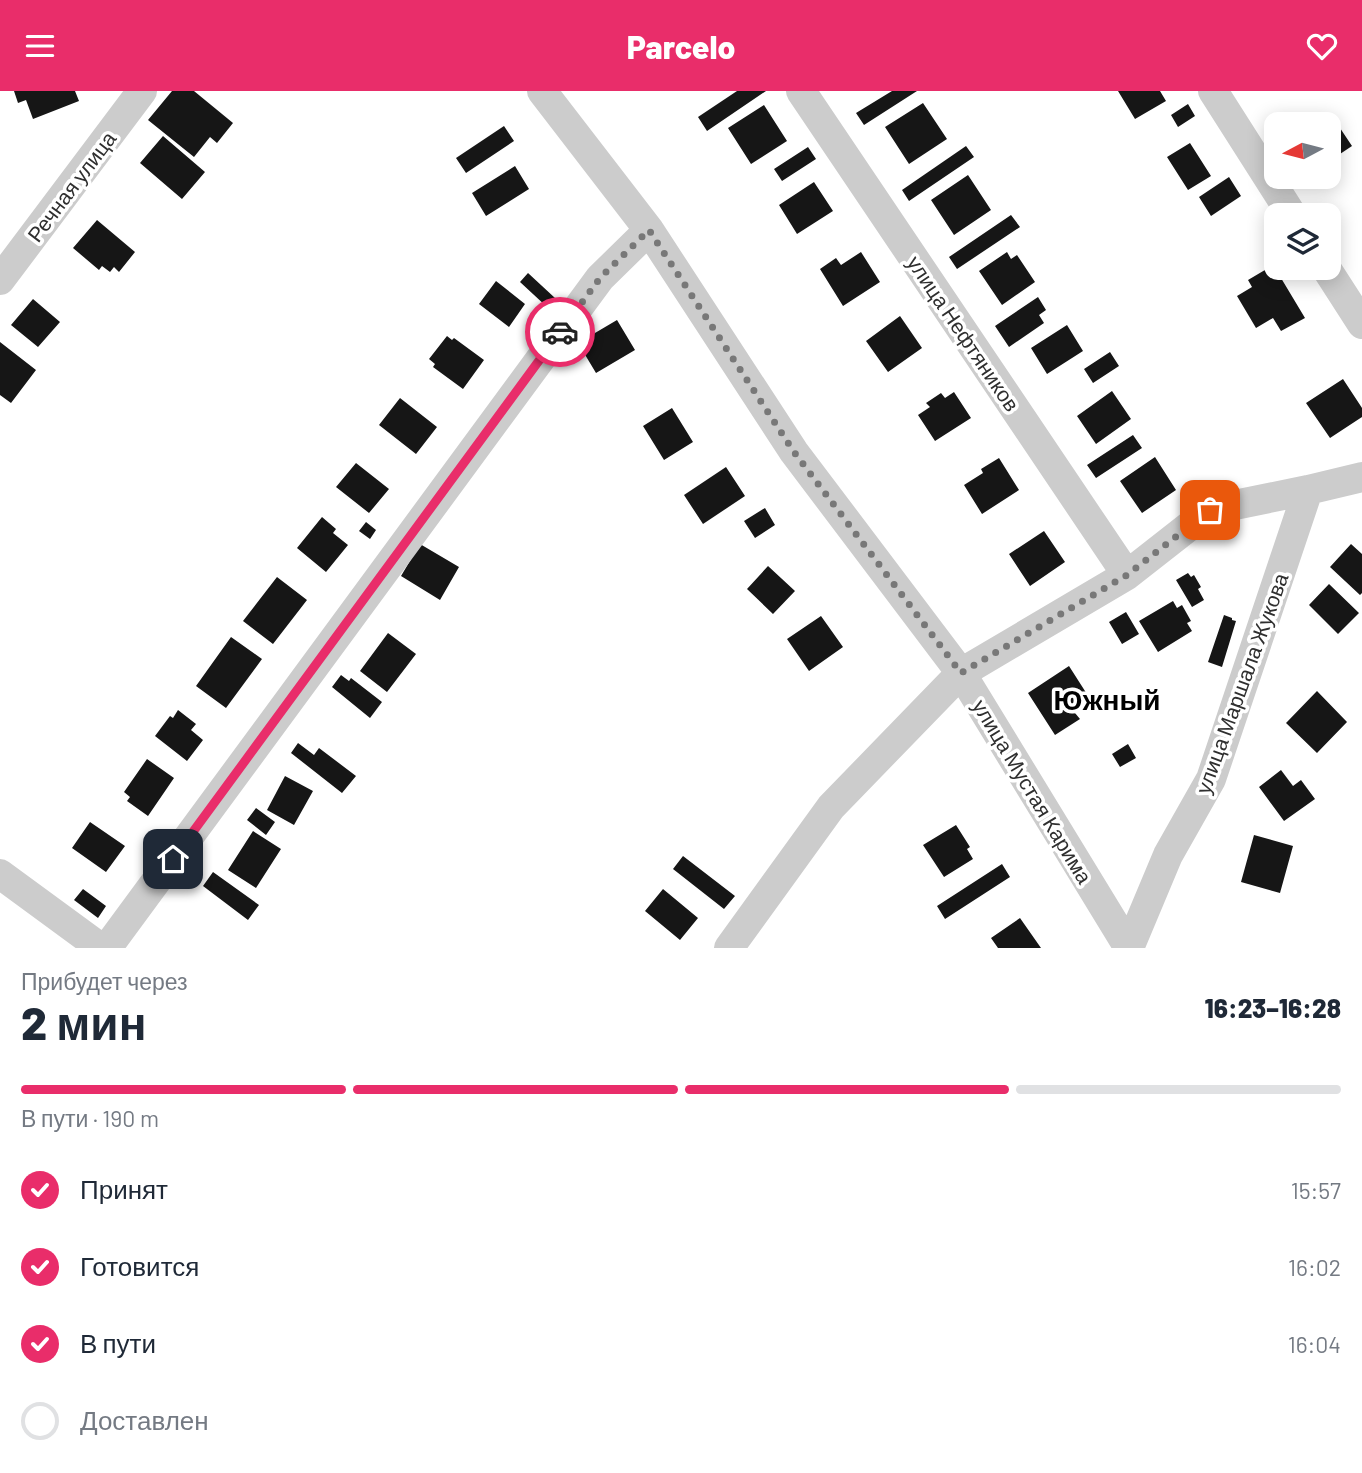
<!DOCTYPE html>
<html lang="ru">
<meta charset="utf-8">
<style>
body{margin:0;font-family:Barlow,sans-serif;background:#f2f2f3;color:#1f2937;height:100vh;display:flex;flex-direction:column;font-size:26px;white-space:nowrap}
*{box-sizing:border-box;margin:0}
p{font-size:23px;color:#747a83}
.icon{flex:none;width:38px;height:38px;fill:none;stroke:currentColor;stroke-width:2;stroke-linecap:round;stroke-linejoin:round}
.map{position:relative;height:857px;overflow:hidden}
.sheet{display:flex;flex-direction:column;background:#fff;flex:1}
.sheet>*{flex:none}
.needle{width:46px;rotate:263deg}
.buttons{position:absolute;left:1264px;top:21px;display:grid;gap:14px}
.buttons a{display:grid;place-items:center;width:77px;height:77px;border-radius:14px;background:#fff;box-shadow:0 4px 18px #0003;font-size:35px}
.pin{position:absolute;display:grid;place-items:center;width:60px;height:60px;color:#fff;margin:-30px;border-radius:14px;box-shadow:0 4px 10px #0006}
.courier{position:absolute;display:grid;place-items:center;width:70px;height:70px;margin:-35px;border:5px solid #e92d6a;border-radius:50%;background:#fff;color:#222;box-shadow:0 2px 9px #0007}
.summary em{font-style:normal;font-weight:800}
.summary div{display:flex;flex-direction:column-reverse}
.summary{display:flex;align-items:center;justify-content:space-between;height:119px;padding:0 21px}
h1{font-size:46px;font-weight:800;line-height:52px}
.bar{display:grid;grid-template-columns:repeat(4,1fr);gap:10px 7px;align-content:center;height:84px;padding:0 21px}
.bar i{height:9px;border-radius:5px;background:#e0e1e3}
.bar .on{background:#e92d6a}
.bar p{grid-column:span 4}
ol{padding:0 21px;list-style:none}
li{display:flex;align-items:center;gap:21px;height:77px}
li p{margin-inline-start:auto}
li .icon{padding:7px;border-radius:50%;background:#e92d6a;color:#fff;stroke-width:4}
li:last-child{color:#747a83}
li i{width:38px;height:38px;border:4px solid #e0e1e3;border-radius:50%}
header{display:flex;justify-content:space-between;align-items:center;height:91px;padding:0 21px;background:#e92d6a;color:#fff;font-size:32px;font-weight:800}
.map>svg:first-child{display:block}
</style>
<header><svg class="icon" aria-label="menu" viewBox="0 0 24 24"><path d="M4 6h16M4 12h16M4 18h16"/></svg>Parcelo<svg class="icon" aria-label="heart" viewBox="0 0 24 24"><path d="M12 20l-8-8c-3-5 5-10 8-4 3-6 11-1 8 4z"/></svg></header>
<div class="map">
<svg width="1362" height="857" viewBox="0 0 1362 857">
<rect width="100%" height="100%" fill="#fff"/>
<path fill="#161616" d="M14,0H75L79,10L33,28L26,9L18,12Z
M172,0H194L233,32L217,52L210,46L194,66L148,29Z
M737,0H766L707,40L698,26Z
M892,0H917L864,34L856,22Z
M1118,0H1160L1166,10L1135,28Z
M923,12L947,48L909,73L885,36Z
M1188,13L1195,25L1178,36L1171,24Z
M764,14L787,50L751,73L728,37Z
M1336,31L1352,55L1328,71V36Z
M504,35L514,50L466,82L456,67Z
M163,45L205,81L182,108L140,72Z
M1190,52L1211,85L1188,99L1167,66Z
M966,55L974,66L909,110L902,99Z
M808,56L816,68L782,90L774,78Z
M515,75L529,98L486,125L472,102Z
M968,84L991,119L954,144L931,109Z
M1229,86L1241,105L1211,125L1199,106Z
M814,91L833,120L797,143L779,114Z
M1011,124L1020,136L957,178L949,166Z
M97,129L135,161L119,181L114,176L110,181L102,175L99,179L73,157Z
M861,161L880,191L843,215L820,178L836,167L841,174Z
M1007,161L1011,168L1017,164L1035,191L1002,214L979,180Z
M1270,176L1275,184L1278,182L1305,227L1281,240L1273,227L1256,237L1237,205L1252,196L1248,189Z
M528,182L555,207L547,216L520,191Z
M496,190L525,213L509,236L479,213Z
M1038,206L1046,219L1039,224L1044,232L1009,256L995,235Z
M33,208L60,231L38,256L11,234Z
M900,225L922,257L888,281L866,250Z
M617,229L635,259L596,282L578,252Z
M1067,234L1083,260L1047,283L1031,257Z
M447,245L452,249L454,247L484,269L463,298L433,276L435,273L429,268Z
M0,251L36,279L11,312L0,304Z
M1110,261L1119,275L1093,292L1084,278Z
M1343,288L1362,317V326L1330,347L1306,312Z
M1112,300L1131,328L1096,353L1077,325Z
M954,301L971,327L935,350L918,324L930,316L926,312L941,302L945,307Z
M400,307L437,336L416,363L379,334Z
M672,317L693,351L664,369L643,335Z
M1133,344L1142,357L1096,387L1087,374Z
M1155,366L1176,399L1142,422L1120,390Z
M999,367L1019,399L982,423L964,394L983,382L981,378Z
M356,372L389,398L369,422L336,396Z
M726,376L745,405L703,433L684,404Z
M765,417L775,434L755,447L744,430Z
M322,426L336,438L333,442L348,454L326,481L297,457Z
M366,431L376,439L370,448L359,440Z
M1044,440L1065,471L1030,495L1009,463Z
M420,453L459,476L440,509L401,485Z
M1351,453L1362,463V502L1360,504L1330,476Z
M768,475L795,500L773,523L747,498Z
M1188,482L1191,486L1194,484L1201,496L1198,498L1204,509L1192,516L1176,489Z
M277,486L307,509L273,553L243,530Z
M1329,493L1359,522L1338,543L1309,514Z
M1173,510L1177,517L1182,514L1191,530L1187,532L1192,540L1158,561L1139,530Z
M1126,521L1139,543L1122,553L1109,531Z
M1224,524L1232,527V529L1236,530L1222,576L1208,571Z
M821,525L843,556L809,580L787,548Z
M388,542L416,563L387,601L360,580Z
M231,546L262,568L226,617L196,595Z
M1069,575L1092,611L1075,622L1080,628L1055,644L1028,602Z
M341,584L349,590L351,587L382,611L370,627L332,596Z
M1317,600L1347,631L1317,662L1286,632Z
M178,619L196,633L191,639L203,649L187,670L155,645L170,625L173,627Z
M298,652L314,664L319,657L356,685L342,702L291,662Z
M1128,653L1136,667L1120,676L1112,663Z
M147,668L174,687L148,725L127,710L130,706L124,701Z
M1281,679L1293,695L1301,689L1315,708L1284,730L1259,696Z
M285,685L313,700L294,734L267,719Z
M256,717L275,731L266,744L247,729Z
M90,731L125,755L106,781L72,757Z
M956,734L970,756L967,758L973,768L944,786L923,754Z
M253,740L281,758L256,797L228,779Z
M1254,744L1293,755L1280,802L1241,791Z
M683,765L735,805L724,818L673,778Z
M1002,773L1010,786L945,828L937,815Z
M213,781L259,814L248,829L203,795Z
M83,798L106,815L98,827L74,809Z
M663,798L698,827L680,849L645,820Z
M1020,827L1041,857H998L991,847Z"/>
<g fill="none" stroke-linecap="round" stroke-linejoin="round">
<path stroke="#ccc" stroke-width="30" d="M542,0L649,139L794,361L961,582L1129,857
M801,0L1127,484
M1213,0L1292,124
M1326,177L1362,233
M0,189L142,0
M0,783L101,857
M107,857L600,187L649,139
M729,857L831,716L961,582L1127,484L1210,419L1308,399L1362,386
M1129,857L1168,764L1211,688L1308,399"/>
</g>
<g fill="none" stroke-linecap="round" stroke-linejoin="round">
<path stroke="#787878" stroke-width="7" stroke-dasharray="0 12.6" d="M560,241L600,187L649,139L794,361L961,582L1127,484L1210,419"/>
<path stroke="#e92d6a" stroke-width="9" d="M173,768L560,241"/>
</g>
<g text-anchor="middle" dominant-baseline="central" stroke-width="7" stroke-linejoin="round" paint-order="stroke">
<g font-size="21" fill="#2f2f2f" stroke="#fff">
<text transform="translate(71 95) rotate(-53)">Речная улица</text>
<text transform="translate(964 242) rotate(56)">улица Нефтяников</text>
<text transform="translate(1241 592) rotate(-70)">улица Маршала Жукова</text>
<text transform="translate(1033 700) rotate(59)">улица Мустая Карима</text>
</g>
<g font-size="28" font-weight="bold" fill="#000" stroke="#fff">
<text x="1107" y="608">Южный</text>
</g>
</g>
</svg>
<div class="buttons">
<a><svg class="needle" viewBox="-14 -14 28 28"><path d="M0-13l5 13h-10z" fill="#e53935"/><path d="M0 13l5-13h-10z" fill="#747a83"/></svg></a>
<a><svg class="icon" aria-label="layers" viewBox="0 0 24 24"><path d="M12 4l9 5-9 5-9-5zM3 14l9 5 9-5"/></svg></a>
</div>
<div class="pin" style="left:1210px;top:419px;background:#ea580c"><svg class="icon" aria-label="bag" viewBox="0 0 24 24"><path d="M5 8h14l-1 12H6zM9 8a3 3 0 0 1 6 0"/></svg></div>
<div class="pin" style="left:173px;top:768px;background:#1f2937"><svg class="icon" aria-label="home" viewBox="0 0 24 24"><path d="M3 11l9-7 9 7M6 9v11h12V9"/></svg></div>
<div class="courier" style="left:560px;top:241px"><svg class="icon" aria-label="car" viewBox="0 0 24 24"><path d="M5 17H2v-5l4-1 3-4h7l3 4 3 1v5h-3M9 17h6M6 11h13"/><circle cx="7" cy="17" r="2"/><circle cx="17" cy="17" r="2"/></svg></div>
</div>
<section class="sheet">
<div class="summary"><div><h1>2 мин</h1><p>Прибудет через</p></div><em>16:23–16:28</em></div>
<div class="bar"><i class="on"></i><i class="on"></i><i class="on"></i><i></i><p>В пути · 190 m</p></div>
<ol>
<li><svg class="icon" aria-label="check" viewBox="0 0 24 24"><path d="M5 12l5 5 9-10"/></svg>Принят<p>15:57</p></li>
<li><svg class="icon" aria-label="check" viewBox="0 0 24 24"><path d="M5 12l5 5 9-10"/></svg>Готовится<p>16:02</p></li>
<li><svg class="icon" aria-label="check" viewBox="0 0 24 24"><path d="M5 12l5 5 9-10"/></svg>В пути<p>16:04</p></li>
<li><i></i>Доставлен</li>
</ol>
</section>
